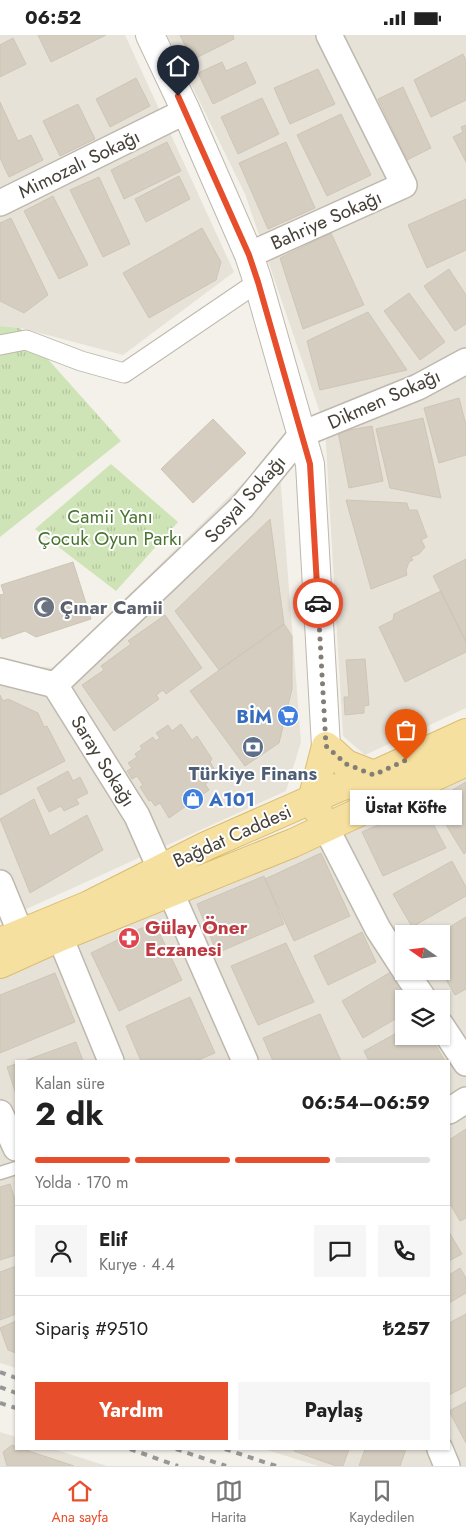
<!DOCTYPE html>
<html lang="tr">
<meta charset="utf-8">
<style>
body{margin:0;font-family:Jost,sans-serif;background:#f6f6f6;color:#222;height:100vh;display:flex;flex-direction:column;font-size:19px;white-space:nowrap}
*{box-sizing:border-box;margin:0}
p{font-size:16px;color:#767676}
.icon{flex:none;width:28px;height:28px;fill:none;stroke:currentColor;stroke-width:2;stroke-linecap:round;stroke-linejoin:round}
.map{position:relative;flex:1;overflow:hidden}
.panel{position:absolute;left:15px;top:1025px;width:435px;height:390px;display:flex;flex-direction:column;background:#fff;border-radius:0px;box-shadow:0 1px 4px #0004}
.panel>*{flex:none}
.needle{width:32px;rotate:284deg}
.fabs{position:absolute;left:395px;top:890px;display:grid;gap:10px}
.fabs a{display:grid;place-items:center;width:55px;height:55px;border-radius:0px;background:#fff;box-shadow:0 1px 4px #0004;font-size:25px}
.pin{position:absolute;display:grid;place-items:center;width:42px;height:42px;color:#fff;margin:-51px -21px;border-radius:50% 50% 50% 0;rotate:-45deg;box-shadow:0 0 5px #0007}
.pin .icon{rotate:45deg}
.courier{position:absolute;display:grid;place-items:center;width:50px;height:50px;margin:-25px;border:4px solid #e74e2c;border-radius:50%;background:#fff;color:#222;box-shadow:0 1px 6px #0007}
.bubble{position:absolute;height:35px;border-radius:0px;background:#fff;box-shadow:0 1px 4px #0004;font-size:16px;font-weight:700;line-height:35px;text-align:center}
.overview em{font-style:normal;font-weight:700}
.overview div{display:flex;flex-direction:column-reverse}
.overview{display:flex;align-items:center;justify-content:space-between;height:85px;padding:0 20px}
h1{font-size:32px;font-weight:700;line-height:38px}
.bar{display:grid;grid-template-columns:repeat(4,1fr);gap:8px 5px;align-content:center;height:60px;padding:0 20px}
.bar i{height:6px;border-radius:4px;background:#e0e0e0}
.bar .selected{background:#e74e2c}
.bar p{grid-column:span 4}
.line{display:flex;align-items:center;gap:12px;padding:0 20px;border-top:1px solid #e0e0e0}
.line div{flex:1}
.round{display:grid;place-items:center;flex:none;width:52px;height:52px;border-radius:0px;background:#f6f6f6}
.button{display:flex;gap:10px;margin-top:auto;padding:10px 20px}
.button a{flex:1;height:58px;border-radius:0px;background:#e74e2c;color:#fff;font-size:20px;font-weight:700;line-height:58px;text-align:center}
.button a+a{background:#f6f6f6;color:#222}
.status{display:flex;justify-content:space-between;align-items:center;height:35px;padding:0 25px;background:#fff;direction:ltr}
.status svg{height:14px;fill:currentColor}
.tab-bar{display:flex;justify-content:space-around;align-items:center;height:70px;border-top:1px solid #e0e0e0;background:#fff;font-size:14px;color:#767676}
.tab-bar a{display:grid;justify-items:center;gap:2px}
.tab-bar .selected{color:#e74e2c}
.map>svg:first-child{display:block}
</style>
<div class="status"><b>06:52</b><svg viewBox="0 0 49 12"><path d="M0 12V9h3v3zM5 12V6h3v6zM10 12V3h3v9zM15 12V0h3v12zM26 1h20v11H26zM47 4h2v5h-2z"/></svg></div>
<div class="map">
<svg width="466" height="1431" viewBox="0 0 466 1431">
<defs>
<pattern id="park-tufts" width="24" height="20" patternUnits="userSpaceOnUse" patternTransform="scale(1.25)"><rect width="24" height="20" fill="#cee4b6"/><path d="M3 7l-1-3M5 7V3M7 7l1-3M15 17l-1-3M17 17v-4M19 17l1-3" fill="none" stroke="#b2c59d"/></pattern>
</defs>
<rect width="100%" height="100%" fill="#f3f1e9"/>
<path fill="#e7e2d8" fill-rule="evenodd" d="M0,0H125L234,237L123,320L21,293L0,291Z
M167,0H466V673L365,720L343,701L325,392L245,159Z
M278,414L301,707L286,756L0,886V628L54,633Z
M466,718V1431H318L264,1414H449V1026H16V1333L0,1328V930ZM404,899H441V936H404ZM404,964H441V1001H404Z
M0,1397L16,1402V1414H53L107,1431H0Z"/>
<path fill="url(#park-tufts)" d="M0,291L20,293L121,406L0,502Z
M111,429L178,487L116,556L35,494Z"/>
<path fill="#d4cdc0" stroke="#cec5b4" d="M38,0H106L51,27Z
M180,0H233L234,4L192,25Z
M13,3L26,29L0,42V10Z
M463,19L466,25V65L431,82L414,45Z
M222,27L226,36L246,27L256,48L213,69L198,38Z
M318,34L335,69L290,89L274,53Z
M136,43L150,71L110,92L96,64Z
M403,52L431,113L407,125L378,64Z
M262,63L279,99L238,119L221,82Z
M0,67L18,106L31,100L43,125L9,142L0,123Z
M78,69L95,104L60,121L43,86Z
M341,79L371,140L327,161L297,100Z
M466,90V127L453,102L463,97L461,92Z
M167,107L181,136L124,164L111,135Z
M286,107L315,173L268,194L239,128Z
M179,141L190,164L146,187L135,164Z
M99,142L130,209L103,222L70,155Z
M53,161L88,230L59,244L24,176Z
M466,164V215L427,233L408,190Z
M11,183L48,260L24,278L0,266V188Z
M202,193L221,227L216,245L149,283L123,238Z
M331,198L364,270L303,294L280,223Z
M449,234L466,260V289L455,296L424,251Z
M409,258L445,307L420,325L384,276Z
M368,277L407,335L320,355L307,306Z
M459,363L466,390V420L439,428L424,373Z
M423,383L441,463L390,453L376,394Z
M213,384L246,418L193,468L161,434Z
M372,391L383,446L349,453L338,397Z
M346,465L407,468L409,475H417L427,502L421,505L425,512L419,519L411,522L413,525L409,527L406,535L407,540L371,554Z
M270,484L284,589L219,635L175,576Z
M466,524V607L433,541Z
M73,527L91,584L36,602L25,596L2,604L0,601V560L4,559L1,550Z
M441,556L466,607V617L405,647L379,592L393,585L394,579Z
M165,580L202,633L166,659L163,655L156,660L159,664L114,696L82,650L104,635L101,631L131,609L128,606Z
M284,589L292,601V654L279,708L245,731L190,656Z
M365,624L369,670L364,671V678L345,680L344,662H349L346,625Z
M0,660L3,666L8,664L38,678L44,692L47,691L65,726L0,760Z
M181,689L192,705L197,701L212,724L210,727L218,740L205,749L209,755L169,783L160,768L155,771L151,765L149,766L140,752L143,750L137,741L132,744L127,736L132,733L128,728L137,722L135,719L142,714L140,711L153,702L155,706L160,703L156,698L168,690L172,696Z
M68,736L73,746L80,742L88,758L76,764L79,769L64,776L61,771L49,777L37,753Z
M466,747V817L464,819L432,767Z
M34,764L50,801L87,780L103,815L30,858L0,784Z
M423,770L446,813L383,841L362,797Z
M321,818L350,881L294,906L265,844Z
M452,826L466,852V861L412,892L393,859Z
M264,841L284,889L217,918L197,869Z
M466,882V954L455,960L441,936V899H438Z
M154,887L182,945L119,976L91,918Z
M362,897L376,927L328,950L314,921Z
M286,908L314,967L258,990L231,931Z
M394,935L411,964H404V979L363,1003L342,966Z
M55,938L75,987L0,1018V960Z
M190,962L215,1018L196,1026H141L126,991Z
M320,979L341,1026H273L263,1003Z
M404,994V1001H430L445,1026H369L364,1016Z
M76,1007L83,1026H24Z
M16,1029V1059L7,1032Z
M466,1094V1183L460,1186L449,1167V1105Z
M10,1149L16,1168V1220L0,1225V1152Z
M449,1197L462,1219L449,1226Z
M16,1231V1279L0,1285V1237Z
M460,1233L466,1243V1258L449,1268V1240Z
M466,1279V1351L449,1360V1288Z
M16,1286V1318L8,1315L0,1293Z
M466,1367V1408L449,1376Z
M12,1410L16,1412V1414H23L74,1431H7L3,1417Z
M295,1414H349L343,1431H336L294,1416Z
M365,1414H406L400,1431H359Z"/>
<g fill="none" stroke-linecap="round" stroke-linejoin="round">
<g stroke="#beb8ad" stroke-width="15">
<path id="service" d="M0,1138L16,1133"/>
</g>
<g stroke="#beb8ad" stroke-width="21">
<path id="pedestrian" d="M0,310L26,305L81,326L124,338L258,247"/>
</g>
<g stroke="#beb8ad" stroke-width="28">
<path id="minor" d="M0,168L186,76
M249,220L404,150L329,0
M0,636L55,650L137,781L245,1026
M55,650L242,472L302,399L418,352L466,326
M326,793L378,894L404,934
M0,848L21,899
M60,902L111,1026
M405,936L424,964
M441,990L466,1028
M449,1076L466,1065
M0,1078L16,1113
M440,1414L447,1431"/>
</g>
<g stroke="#beb8ad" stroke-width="30">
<path id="tertiary" d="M150,0L186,76L249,220L258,247L310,429L326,711"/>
</g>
<g stroke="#dabd71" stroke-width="30">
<path id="primary" d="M318,776L312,765L326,711L346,729L374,740
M0,907L89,870L206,811L340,752L374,740L466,698
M0,929L60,902L293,808L466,727"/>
</g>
<use href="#service" stroke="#fff" stroke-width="12"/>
<use href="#pedestrian" stroke="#fff" stroke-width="19"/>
<use href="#minor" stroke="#fff" stroke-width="25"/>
<use href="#tertiary" stroke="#fff" stroke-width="28"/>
<use href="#primary" stroke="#f6e0a0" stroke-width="28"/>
<path stroke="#979797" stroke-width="4" stroke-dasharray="6 6" stroke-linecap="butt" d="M0,1337L16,1343
M0,1352L16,1358
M0,1368L16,1373
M130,1414L178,1431
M176,1414L226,1431
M225,1414L276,1431"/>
</g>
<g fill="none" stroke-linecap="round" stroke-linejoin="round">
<path stroke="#837f76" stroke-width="5" stroke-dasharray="0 9" d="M318,568L326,711L346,729L374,740L406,725"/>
<path stroke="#e74e2c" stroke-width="6" d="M178,61L249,220L258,247L310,429L318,568"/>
</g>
<defs>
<g id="mosque-disc" transform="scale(1.125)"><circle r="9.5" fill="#6b7280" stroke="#fff"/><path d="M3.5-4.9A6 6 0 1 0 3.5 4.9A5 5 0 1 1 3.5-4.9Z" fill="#fff"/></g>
<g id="supermarket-disc" transform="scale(1.125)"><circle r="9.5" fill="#3f7fe0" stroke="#fff"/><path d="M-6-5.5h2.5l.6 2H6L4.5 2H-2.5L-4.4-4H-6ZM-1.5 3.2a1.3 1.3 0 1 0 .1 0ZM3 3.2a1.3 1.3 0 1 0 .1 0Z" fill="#fff"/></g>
<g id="bank-disc" transform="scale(1.125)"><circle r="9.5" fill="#5c6f8a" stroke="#fff"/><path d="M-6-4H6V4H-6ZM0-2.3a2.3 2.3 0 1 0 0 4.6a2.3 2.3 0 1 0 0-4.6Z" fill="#fff"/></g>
<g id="shop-disc" transform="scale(1.125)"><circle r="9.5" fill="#3f7fe0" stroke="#fff"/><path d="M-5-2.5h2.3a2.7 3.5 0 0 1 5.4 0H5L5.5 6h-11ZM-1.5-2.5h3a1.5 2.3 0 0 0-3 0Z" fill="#fff"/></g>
<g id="pharmacy-disc" transform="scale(1.125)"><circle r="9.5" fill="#e0444e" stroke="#fff"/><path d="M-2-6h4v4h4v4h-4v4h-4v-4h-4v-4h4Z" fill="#fff"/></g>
</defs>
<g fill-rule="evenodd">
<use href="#mosque-disc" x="44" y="572"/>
<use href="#supermarket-disc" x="288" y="681"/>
<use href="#bank-disc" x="253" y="712"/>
<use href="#shop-disc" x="193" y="764"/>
<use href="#pharmacy-disc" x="129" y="903"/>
</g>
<g text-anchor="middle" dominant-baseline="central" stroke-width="4" stroke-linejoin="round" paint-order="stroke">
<g font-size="19" fill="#464138" stroke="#fff">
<text transform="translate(79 129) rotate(-26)">Mimozalı Sokağı</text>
<text transform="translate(326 185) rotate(-24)">Bahriye Sokağı</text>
<text transform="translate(384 364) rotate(-24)">Dikmen Sokağı</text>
<text transform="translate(245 464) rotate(-48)">Sosyal Sokağı</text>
<text transform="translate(103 726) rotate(58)">Saray Sokağı</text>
<text transform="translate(232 801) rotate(-24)">Bağdat Caddesi</text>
</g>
<g font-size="19" fill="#487330" stroke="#fff">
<text x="110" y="481">Camii Yanı<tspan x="110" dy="22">Çocuk Oyun Parkı</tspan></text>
</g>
<g font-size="19" font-weight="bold" fill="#5b616d" stroke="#fff" text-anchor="start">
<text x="60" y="572">Çınar Camii</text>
</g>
<g font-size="19" font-weight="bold" fill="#366cbe" stroke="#fff" text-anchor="end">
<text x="272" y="681">BİM</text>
<text x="209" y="764" text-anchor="start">A101</text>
</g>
<g font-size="19" font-weight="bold" fill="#4e5e75" stroke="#fff">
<text x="253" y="738">Türkiye Finans</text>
</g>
<g font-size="19" font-weight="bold" fill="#be3a42" stroke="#fff" text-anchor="start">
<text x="145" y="892">Gülay Öner<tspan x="145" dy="22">Eczanesi</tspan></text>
</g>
</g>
</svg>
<div class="fabs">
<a><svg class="needle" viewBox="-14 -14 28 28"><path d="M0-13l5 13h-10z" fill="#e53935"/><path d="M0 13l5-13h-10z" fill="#767676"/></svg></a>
<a><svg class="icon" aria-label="layers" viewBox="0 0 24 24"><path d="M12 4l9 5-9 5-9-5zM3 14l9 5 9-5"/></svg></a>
</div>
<div class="pin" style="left:406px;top:725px;background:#ea580c"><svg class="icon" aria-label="bag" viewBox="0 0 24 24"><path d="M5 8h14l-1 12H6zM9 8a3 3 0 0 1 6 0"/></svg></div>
<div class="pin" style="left:178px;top:61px;background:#1f2937"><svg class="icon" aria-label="home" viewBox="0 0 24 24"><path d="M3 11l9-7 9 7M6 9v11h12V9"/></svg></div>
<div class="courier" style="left:318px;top:568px"><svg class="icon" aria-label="car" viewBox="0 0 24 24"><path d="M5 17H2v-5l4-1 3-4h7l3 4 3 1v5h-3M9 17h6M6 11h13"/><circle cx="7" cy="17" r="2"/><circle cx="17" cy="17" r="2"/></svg></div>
<div class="bubble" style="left:350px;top:755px;width:112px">Üstat Köfte</div>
<section class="panel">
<div class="overview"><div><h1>2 dk</h1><p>Kalan süre</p></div><em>06:54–06:59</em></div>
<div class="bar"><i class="selected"></i><i class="selected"></i><i class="selected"></i><i></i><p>Yolda · 170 m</p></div>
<div class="line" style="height:90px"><a class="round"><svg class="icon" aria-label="person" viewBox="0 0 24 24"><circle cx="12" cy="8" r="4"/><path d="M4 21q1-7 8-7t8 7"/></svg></a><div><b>Elif</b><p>Kurye · 4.4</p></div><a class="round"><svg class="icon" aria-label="chat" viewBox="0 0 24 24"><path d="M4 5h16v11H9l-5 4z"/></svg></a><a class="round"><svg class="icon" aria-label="phone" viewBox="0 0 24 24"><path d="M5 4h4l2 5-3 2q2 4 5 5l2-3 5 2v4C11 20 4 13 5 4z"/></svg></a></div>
<div class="line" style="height:65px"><div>Sipariş #9510</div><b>₺257</b></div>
<div class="button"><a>Yardım</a><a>Paylaş</a></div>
</section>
</div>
<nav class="tab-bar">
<a class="selected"><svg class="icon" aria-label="home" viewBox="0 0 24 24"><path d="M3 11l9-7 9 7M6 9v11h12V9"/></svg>Ana sayfa</a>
<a><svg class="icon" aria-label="map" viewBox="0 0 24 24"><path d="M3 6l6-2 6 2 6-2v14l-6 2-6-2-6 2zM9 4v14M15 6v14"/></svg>Harita</a>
<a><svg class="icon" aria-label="saved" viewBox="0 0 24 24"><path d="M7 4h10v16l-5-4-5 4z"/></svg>Kaydedilen</a>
</nav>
